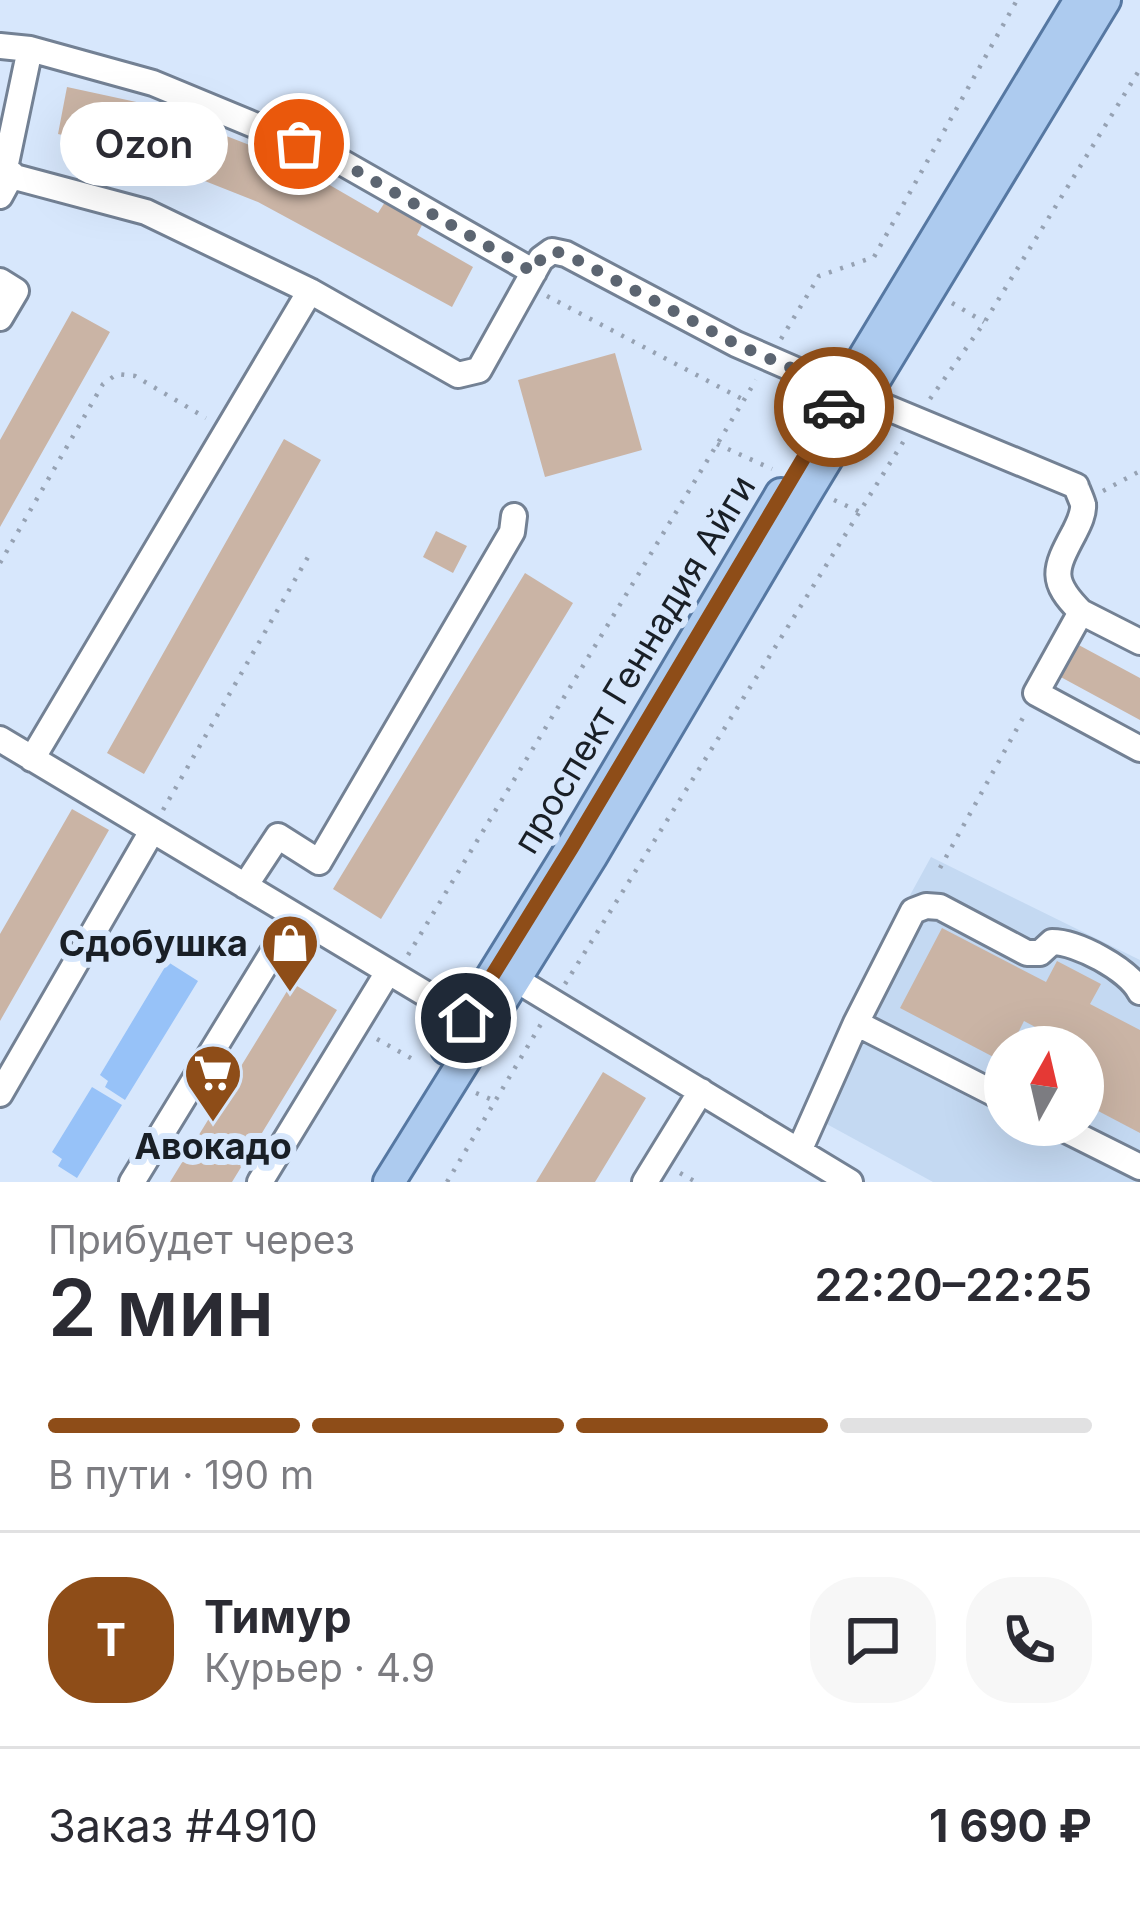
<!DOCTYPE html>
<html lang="ru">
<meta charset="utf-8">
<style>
body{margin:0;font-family:Inter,sans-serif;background:#f7f7f7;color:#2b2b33;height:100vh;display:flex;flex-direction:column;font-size:45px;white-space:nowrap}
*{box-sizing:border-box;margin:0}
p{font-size:39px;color:#7c7c81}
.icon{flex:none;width:66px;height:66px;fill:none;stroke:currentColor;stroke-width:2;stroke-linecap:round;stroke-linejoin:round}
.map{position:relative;height:1182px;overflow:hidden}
.side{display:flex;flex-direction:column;background:#fff;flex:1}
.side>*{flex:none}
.needle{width:78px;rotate:8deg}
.tools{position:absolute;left:984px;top:1026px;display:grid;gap:24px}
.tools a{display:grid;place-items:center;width:120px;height:120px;border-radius:50%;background:#fff;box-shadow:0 12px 48px #0002;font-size:60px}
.pin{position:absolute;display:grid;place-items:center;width:102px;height:102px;color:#fff;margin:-51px;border:6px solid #fff;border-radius:50%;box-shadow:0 3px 12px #0007}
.courier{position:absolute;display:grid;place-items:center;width:120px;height:120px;margin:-60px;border:9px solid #8e4d18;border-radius:50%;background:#fff;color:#222;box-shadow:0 3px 15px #0007}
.bubble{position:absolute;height:84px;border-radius:42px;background:#fff;box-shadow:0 12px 48px #0002;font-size:39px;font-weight:600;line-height:84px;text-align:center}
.overview em{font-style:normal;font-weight:600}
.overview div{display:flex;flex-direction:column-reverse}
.overview{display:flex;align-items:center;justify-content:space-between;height:204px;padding:0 48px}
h1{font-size:78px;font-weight:600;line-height:90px}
.bar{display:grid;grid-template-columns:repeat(4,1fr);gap:18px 12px;align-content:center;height:144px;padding:0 48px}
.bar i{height:15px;border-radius:9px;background:#e1e1e2}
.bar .current{background:#8e4d18}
.bar p{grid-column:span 4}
.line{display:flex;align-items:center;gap:30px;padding:0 48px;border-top:3px solid #e1e1e2}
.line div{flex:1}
.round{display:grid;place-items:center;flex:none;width:126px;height:126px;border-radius:48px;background:#f7f7f7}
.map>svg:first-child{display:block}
</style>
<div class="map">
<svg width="1140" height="1182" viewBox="0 0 1140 1182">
<rect width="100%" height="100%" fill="#d7e7fc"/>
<path fill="#c4d9f2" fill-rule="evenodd" d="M931,857L1140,960V1182H933L801,1110L847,1010ZM1005,1047H1083V1125H1005Z"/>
<path fill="#97c2f8" d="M168,962L198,981L125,1100L105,1087L108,1081L100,1075Z
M92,1087L122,1105L77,1178L58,1166L62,1159L52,1152Z"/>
<path fill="#cab4a5" d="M67,87L141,103L283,158L378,213L385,202L423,223L417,235L473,267L452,307L258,202L124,149L58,134Z
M72,311L110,332L0,527V440Z
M615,353L642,450L545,477L518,380Z
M284,439L321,460L144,774L107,753Z
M436,531L467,546L453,573L423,557Z
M525,573L573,603L381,919L333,889Z
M1075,643L1140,678V720L1057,675Z
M72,809L109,830L0,1021V934Z
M942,928L1046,982L1057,961L1101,984L1090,1004L1140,1030V1133L1083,1103V1047H1065L1067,1044L1024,1021L1011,1047H1005L1003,1062L900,1008Z
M292,983L337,1010L232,1182H170Z
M603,1072L646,1098L595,1182H536Z"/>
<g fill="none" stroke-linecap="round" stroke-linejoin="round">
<g stroke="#738194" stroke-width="30">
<path id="minor" d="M0,46L30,49L153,83L336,159L534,272
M0,173L146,212L310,291L458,375L479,370L541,259L552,251L566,254L736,344L844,391
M4,173L30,49
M0,196L12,174
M0,281L16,291L0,318
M864,398L1076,486C1076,487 1083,503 1083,504C1084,514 1078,525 1074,533C1054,570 1050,581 1081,612
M1140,642L1081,612L1036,693L1140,749
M0,739L466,1018
M32,759L310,291
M245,886L278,836L319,862L512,532L514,516
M515,979L850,1182
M856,1023L1005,1099
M0,1094L152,831
M1056,1125L1140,1167
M799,1151L856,1023L913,911L926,906L940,907L1027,953H1040L1052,942C1077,942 1128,969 1140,992
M132,1182L295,916
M260,1182L388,972
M645,1182L701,1091"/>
</g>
<g stroke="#5678a2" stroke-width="36">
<path id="major" d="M834,407L1080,0
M447,1049L572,847L781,494
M389,1182L591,857L809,488L1105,0"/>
</g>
<path stroke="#96a2b3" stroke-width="4.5" stroke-dasharray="3 9" stroke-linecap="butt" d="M547,296L744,400
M952,303L984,322
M781,339L819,276L874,257L1017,0
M930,399L984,323L1140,69
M717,444L772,469
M1103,491L1140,471
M834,500L860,512
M0,563L103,384L117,374L135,376L206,418
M163,810L312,550
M940,868L1025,714
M408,955L756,380
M565,984L905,439
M377,1039L416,1061
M476,1093L495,1101
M680,1173L696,1182
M447,1182L541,1024"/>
<use href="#minor" stroke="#fff" stroke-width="24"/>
<use href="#major" stroke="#adcbef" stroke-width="30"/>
</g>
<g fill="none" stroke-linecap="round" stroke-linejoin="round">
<path stroke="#5c6571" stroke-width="12" stroke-dasharray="0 21.6" d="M299,144L336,159L533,272L541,259L552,251L566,254L736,344L844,391L834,407"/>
<path stroke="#8e4d18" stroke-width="15" d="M466,1018L572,847L834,407"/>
</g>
<defs>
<g id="shop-pin" transform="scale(3)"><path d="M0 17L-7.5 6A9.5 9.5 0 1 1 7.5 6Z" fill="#8e4d18" stroke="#d7e7fc"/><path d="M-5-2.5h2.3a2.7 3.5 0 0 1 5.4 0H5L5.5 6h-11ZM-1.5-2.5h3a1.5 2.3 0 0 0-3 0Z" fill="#fff"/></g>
<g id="supermarket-pin" transform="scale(3)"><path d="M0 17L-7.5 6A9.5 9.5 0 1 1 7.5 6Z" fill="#8e4d18" stroke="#d7e7fc"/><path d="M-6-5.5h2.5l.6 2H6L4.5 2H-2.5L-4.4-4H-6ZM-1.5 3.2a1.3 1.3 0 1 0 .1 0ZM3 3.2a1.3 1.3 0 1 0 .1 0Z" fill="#fff"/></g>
</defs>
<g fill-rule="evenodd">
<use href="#shop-pin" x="290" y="943"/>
<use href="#supermarket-pin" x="213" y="1073"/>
</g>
<g text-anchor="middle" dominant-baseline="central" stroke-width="12" stroke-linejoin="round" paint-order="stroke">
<g font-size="36" fill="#191f26" stroke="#d7e7fc">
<text transform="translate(634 664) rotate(-59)">проспект Геннадия Айги</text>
</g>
<g font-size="36" font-weight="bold" fill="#191f26" stroke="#d7e7fc" text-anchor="end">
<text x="248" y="943">Сдобушка</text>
<text x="213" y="1146" text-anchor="middle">Авокадо</text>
</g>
</g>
</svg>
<div class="tools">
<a><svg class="needle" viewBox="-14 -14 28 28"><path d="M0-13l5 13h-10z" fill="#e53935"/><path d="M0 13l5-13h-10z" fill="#7c7c81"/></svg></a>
</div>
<div class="pin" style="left:299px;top:144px;background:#ea580c"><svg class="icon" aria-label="bag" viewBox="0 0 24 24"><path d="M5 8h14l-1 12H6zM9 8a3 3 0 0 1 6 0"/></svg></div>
<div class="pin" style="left:466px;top:1018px;background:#1f2937"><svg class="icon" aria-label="home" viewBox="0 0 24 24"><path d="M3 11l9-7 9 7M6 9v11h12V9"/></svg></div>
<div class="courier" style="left:834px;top:407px"><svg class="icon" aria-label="car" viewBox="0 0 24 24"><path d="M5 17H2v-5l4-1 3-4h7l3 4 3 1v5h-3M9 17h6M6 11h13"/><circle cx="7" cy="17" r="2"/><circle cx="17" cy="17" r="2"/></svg></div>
<div class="bubble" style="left:60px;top:102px;width:168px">Ozon</div>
</div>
<section class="side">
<div class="overview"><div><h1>2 мин</h1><p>Прибудет через</p></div><em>22:20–22:25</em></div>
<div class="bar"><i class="current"></i><i class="current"></i><i class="current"></i><i></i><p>В пути · 190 m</p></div>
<div class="line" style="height:216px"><b class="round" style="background:#8e4d18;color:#fff">Т</b><div><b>Тимур</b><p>Курьер · 4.9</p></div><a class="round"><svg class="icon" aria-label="chat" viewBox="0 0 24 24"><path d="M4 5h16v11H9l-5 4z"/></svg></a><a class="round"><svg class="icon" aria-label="phone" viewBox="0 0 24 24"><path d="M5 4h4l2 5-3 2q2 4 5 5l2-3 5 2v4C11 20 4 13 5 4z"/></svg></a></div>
<div class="line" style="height:156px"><div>Заказ #4910</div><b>1 690 ₽</b></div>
</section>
